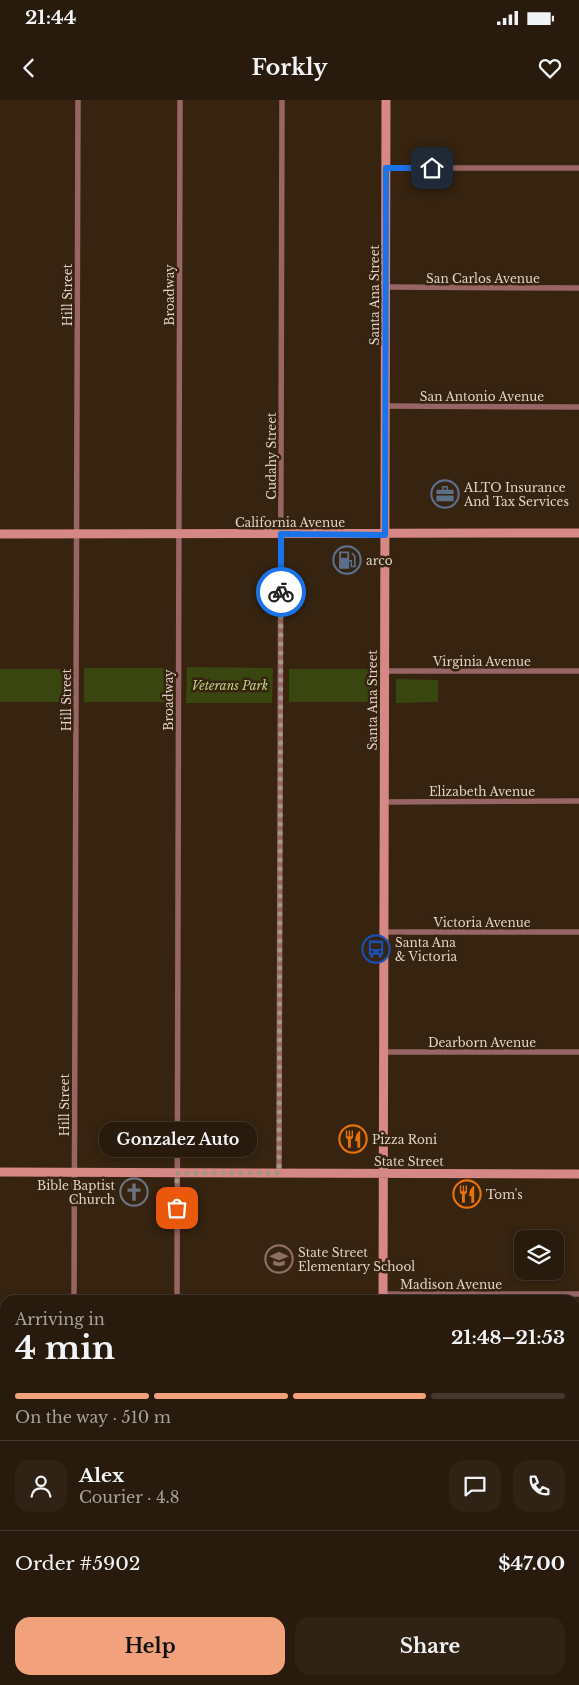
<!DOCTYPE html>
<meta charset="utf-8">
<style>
body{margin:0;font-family:"Libre Baskerville",serif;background:#302315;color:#f1f3f6;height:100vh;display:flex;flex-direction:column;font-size:19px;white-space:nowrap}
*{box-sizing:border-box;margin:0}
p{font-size:16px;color:#a5a19d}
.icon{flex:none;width:28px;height:28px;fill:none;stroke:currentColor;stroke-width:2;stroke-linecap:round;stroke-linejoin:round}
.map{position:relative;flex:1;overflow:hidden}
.sheet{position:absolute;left:0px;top:1195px;width:580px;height:390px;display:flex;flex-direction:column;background:#281a0c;border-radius:15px 15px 0 0;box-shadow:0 2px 8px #0003,0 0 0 1px #44382d}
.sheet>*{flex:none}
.controls{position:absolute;left:514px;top:1130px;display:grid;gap:10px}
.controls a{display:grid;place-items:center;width:50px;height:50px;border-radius:10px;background:#281a0c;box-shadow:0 2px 8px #0003,0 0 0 1px #44382d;font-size:25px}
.pin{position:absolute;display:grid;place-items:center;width:42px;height:42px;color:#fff;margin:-21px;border-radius:10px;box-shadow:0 2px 8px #0006}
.courier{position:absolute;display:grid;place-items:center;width:50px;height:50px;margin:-25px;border:4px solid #1a73e8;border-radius:50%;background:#fff;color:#222;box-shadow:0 1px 6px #0007}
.bubble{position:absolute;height:35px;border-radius:15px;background:#281a0c;box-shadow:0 2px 8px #0003,0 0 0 1px #44382d;font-size:16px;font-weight:700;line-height:35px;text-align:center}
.headline em{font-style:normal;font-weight:700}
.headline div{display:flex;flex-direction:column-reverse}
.headline{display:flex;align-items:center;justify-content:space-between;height:85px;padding:0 15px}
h1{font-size:32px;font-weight:700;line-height:38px}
.bar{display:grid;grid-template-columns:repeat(4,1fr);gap:8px 5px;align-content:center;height:60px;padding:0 15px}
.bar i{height:6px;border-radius:4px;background:#44382d}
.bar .active{background:#f1a17c}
.bar p{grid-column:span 4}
.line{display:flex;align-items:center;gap:12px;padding:0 15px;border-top:1px solid #44382d}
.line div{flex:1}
.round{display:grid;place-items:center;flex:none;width:52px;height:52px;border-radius:15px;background:#302315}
.cta{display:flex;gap:10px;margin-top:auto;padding:10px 15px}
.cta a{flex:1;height:58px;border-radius:15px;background:#f1a17c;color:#111;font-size:20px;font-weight:700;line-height:58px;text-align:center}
.cta a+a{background:#302315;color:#f1f3f6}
.status{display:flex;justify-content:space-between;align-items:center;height:35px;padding:0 25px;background:#281a0c;direction:ltr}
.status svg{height:14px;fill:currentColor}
header{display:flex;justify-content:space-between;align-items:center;height:65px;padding:0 15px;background:#281a0c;font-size:22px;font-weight:700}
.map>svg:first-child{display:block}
</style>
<div class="status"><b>21:44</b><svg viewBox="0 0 49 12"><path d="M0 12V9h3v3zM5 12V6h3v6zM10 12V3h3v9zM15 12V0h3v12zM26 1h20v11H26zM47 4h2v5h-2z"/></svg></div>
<header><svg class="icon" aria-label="back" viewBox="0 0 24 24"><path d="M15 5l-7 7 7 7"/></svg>Forkly<svg class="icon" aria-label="heart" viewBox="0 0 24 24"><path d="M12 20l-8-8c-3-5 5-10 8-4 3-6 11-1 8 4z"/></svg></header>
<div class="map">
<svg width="579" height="1585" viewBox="0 0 579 1585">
<rect width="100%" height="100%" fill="#362310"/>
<path fill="#39460f" d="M187,567L273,568L272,603H186Z
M84,568H170V602H84Z
M0,569H68V602H0Z
M289,569H373V602H289Z
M396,579L438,580V602L396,603Z"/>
<path fill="#59355e" d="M457,1087H474V1091H477L474,1104H457Z"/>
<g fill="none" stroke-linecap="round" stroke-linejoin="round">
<path stroke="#976664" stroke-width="5.5" d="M386,68H579
M386,187L579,188
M386,306L579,307
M385,571H579
M384,702L579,701
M384,832H579
M384,952H579
M279,1073L282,0
M383,1194H579
M74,1200L78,0
M177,1200L180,0
M575,1314H579
M575,1439H579
M575,1559H579
M75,1585V1580
M175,1585V1580
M278,1585V1580"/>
<path stroke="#d68885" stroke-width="9" d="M0,434L579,433
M0,1072L579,1074
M383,1200L386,0
M383,1585V1580"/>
</g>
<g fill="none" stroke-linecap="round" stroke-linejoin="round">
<path stroke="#a49587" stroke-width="5" stroke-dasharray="0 9" d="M177,1108V1073H279L281,492"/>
<path stroke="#1a73e8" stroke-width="6" d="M281,492V434L385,435L386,68H432"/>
</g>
<defs>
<g id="office-ring" transform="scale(1.4375)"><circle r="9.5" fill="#362310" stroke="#5c6f8a" stroke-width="1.5"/><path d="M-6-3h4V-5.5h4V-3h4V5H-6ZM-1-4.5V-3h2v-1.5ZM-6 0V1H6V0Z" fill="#5c6f8a"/></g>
<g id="fuel-ring" transform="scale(1.4375)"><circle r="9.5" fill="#362310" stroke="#5c6f8a" stroke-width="1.5"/><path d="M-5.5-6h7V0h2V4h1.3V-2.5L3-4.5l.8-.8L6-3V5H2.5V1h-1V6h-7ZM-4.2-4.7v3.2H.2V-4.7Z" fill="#5c6f8a"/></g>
<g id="bus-ring" transform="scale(1.4375)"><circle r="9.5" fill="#362310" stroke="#1a4fb4" stroke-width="1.5"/><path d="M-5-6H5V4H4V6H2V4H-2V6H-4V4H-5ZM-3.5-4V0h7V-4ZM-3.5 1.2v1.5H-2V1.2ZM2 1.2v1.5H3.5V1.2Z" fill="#1a4fb4"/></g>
<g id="restaurant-ring" transform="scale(1.4375)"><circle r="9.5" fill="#362310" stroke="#e8710a" stroke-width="1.5"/><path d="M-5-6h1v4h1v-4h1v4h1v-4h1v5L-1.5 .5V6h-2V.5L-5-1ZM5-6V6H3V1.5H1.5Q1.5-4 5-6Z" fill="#e8710a"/></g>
<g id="church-ring" transform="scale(1.4375)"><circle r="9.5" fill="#362310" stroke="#6b7280" stroke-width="1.5"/><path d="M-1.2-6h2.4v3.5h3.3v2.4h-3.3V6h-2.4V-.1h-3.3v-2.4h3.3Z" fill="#6b7280"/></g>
<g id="school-ring" transform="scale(1.4375)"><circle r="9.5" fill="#362310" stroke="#8d6e63" stroke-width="1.5"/><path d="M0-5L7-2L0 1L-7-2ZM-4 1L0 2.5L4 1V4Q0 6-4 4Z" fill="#8d6e63"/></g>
</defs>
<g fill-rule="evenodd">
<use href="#office-ring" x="445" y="394"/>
<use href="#fuel-ring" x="347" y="460"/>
<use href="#bus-ring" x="376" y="849"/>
<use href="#restaurant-ring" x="353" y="1039"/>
<use href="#church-ring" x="134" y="1092"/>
<use href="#restaurant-ring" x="467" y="1094"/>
<use href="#school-ring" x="279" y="1159"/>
</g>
<g text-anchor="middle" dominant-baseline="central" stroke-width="5" stroke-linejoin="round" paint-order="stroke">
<g font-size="12" fill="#dfd3c7" stroke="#362310">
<text x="483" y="178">San Carlos Avenue</text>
<text transform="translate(67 195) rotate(-90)">Hill Street</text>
<text transform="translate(169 195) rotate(-90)">Broadway</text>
<text transform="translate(374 195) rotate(-90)">Santa Ana Street</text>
<text x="482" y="296">San Antonio Avenue</text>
<text transform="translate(271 356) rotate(-90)">Cudahy Street</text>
<text x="290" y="422">California Avenue</text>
<text x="482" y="561">Virginia Avenue</text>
<text transform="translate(66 600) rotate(-90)">Hill Street</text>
<text transform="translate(168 600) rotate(-90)">Broadway</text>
<text transform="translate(372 600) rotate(-90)">Santa Ana Street</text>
<text x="482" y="691">Elizabeth Avenue</text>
<text x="482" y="822">Victoria Avenue</text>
<text x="482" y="942">Dearborn Avenue</text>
<text transform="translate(64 1005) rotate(-90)">Hill Street</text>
<text x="409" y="1061">State Street</text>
<text x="451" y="1184">Madison Avenue</text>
</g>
<g font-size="12" fill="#dfd3c7" stroke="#362310" text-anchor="start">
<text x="464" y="387">ALTO Insurance<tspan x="464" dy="14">And Tax Services</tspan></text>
<text x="366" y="460">arco</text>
<text x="395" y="842">Santa Ana<tspan x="395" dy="14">&amp; Victoria</tspan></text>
<text x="372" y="1039">Pizza Roni</text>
<text x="115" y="1085" text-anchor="end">Bible Baptist<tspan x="115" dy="14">Church</tspan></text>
<text x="486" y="1094">Tom's</text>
<text x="298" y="1152">State Street<tspan x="298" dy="14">Elementary School</tspan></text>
</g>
<g font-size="12" font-style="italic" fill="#bbd480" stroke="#362310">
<text x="230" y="585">Veterans Park</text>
</g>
</g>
</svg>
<div class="controls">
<a><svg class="icon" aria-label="layers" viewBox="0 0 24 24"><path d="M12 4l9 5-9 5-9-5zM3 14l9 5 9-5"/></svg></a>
</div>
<div class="pin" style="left:177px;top:1108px;background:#ea580c"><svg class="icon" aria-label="bag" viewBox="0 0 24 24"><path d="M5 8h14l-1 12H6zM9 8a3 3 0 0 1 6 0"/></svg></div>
<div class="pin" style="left:432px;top:68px;background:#1f2937"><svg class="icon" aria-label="home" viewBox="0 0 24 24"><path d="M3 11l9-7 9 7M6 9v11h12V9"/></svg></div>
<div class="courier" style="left:281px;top:492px"><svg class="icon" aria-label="bike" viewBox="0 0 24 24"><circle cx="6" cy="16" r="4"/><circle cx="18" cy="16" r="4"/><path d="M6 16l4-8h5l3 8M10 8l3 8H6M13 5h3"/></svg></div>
<div class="bubble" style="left:99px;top:1022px;width:158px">Gonzalez Auto</div>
<section class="sheet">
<div class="headline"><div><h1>4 min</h1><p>Arriving in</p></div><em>21:48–21:53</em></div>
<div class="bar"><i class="active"></i><i class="active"></i><i class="active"></i><i></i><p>On the way · 510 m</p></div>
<div class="line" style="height:90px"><a class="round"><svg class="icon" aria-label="person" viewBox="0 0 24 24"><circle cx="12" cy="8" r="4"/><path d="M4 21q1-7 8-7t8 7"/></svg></a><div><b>Alex</b><p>Courier · 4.8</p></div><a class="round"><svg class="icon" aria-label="chat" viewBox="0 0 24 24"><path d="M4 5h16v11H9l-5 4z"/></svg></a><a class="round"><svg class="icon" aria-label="phone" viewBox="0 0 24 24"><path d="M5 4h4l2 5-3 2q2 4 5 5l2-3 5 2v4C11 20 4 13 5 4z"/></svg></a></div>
<div class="line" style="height:65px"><div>Order #5902</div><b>$47.00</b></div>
<div class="cta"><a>Help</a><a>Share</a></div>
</section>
</div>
